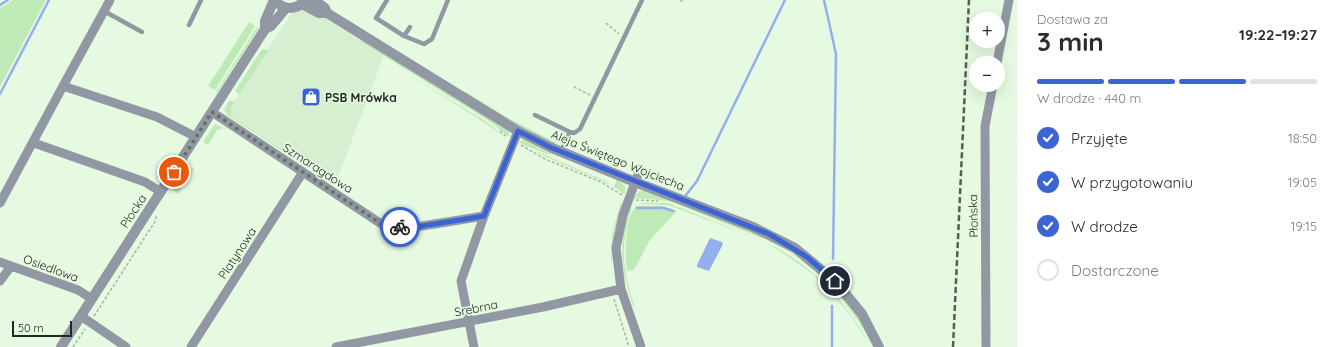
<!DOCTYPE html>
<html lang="pl">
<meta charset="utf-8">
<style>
body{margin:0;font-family:Quicksand,sans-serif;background:#f7f7f7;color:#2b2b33;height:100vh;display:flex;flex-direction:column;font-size:15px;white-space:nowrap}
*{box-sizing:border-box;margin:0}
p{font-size:13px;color:#7c7c81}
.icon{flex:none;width:22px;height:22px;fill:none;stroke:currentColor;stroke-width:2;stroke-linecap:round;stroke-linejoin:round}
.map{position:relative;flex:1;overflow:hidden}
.side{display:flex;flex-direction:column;background:#fff;width:320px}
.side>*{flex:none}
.tools{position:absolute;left:969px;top:12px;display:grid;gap:8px}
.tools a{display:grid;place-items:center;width:36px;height:36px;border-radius:50%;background:#fff;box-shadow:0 4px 16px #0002;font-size:20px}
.scale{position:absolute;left:12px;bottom:10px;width:60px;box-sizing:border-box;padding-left:4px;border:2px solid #21281f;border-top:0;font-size:11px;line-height:14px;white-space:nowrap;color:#21281f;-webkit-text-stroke:3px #e5fae1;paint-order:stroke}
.pin{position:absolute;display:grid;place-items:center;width:34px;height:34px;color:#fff;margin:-17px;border:2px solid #fff;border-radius:50%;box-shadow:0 1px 4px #0007}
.courier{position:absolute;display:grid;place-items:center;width:40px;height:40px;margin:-20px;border:3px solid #3a63d3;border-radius:50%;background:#fff;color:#222;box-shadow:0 1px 5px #0007}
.summary em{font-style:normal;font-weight:700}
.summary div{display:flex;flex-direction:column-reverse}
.summary{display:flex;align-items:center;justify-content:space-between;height:68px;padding:0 20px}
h1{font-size:26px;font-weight:700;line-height:30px}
.bar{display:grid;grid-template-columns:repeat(4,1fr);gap:6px 4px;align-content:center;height:48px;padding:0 20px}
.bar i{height:5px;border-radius:3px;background:#e1e1e2}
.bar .current{background:#3a63d3}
.bar p{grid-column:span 4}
ol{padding:0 20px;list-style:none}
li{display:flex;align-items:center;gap:12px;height:44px}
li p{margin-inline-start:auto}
li .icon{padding:4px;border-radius:50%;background:#3a63d3;color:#fff;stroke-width:4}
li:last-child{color:#7c7c81}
li i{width:22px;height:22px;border:2px solid #e1e1e2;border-radius:50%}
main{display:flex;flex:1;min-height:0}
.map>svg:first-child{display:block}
</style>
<main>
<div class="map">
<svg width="1017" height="347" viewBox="0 0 1017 347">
<rect width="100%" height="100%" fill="#e5fae1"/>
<path fill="#d5efd0" d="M299,2L384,55L335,185L231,116L229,109Z"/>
<path fill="#bfeab7" d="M13,0H46L0,87V8Z
M249,22L255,26L215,90L208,86Z
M257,27L258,29L217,93L216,92Z
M362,40L508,131L511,138L489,121L360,41Z
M262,49L269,50L239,94L235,91Z
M402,70L488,123L510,141L488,125Z
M466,92L510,119L557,143L554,144L511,122L467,95Z
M229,101H235L231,108V116L287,153L289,151H295L293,158L227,115L224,110Z
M215,124L227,130L225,128L217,130L208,145L203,142Z
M524,140L551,154L550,155C539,150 529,148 518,142Z
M538,152L608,182L609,184L537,153Z
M187,166L194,169L178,194L173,189Z
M617,179L625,186V195L614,187Z
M645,190L764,236V239L670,201L634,198L639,191Z
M633,200L640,203H668L763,241L668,205L642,204Z
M621,202L622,203L614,233L612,261L611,262L612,234Z
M631,206L632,208C620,244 622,269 634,305H637L633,306C621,269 617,244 631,206Z
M636,206H662L677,211L650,240L634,270L627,271C625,254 624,220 636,206Z
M770,240C813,264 856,299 874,347C849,302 816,264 769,241Z
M768,243C813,266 847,302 871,347L851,316L831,292L810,272Z"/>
<path fill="#94afed" d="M710,238L722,242L723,244L709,271L697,267V265Z"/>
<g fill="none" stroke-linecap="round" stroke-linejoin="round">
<path stroke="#94afed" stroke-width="2.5" d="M824,0L836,54L833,259
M0,5L8,0
M0,94L49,0
M686,195L697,181L785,0
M637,208H664L673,211
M832,347V306"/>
<path stroke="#a5b5a1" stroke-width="1.5" stroke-dasharray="3 2" stroke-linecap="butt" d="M680,0L684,2
M606,23L619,34
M574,87L590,95
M500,131L506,136
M521,145L545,159L601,182L622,195
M636,200L658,201
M614,299L629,347
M94,316L156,220V216
M73,347L85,329"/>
<path stroke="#9298a3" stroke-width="4.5" d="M387,0L376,18L404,36L424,44L432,39L448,0
M104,11L142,32
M189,25L201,0
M404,36L410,27
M535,115L570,132L561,151
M570,132L574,133L580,129L642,0"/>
<path stroke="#9298a3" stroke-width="9" d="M110,0L63,86L157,117L196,137
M997,63L1009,0
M212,112L386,227H416L484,216
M34,143L145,182L161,192
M640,169L623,215L616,248L621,289L641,347
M0,203L63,86
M0,262L78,290L92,299
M0,281L11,266
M81,316L126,347
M191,347L303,172
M336,347L543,307L621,289
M474,347L461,281L484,216L518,131
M986,347L985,126L993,85"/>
<path stroke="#9298a3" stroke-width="10" d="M274,0C283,10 296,11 305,0
M314,0L325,8L327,13
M302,4L319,13H327L518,131L552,148L635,182L753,227L795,248L835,281L862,314L879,347
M265,29L271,26L286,8
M61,347L265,29V21L274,0"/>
<path stroke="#545f52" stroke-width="2.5" stroke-dasharray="6 3" stroke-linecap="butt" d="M953,347L969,0"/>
</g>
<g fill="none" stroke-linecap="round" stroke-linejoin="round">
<path stroke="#667263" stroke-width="4" stroke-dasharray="0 7.2" d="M174,172L212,112L386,227H400"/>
<path stroke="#3a63d3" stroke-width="5" d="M400,227H416L484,216L518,131L552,148L769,234L807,257L835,281"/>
</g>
<defs>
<g id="shop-square" transform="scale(1)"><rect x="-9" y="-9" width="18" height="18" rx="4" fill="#3a63d3" stroke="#e5fae1"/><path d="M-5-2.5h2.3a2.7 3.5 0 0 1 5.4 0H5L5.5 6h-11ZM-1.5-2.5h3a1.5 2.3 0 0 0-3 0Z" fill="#fff"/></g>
</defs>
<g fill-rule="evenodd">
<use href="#shop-square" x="311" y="97"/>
</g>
<g text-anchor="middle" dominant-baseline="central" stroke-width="3.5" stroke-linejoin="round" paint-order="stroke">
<g font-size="12" font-weight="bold" fill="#21281f" stroke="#e5fae1" text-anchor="start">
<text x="325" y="97">PSB Mrówka</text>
</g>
<g font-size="12" fill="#21281f" stroke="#e5fae1">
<text transform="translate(618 160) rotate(22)">Aleja Świętego Wojciecha</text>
<text transform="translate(318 168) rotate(33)">Szmaragdowa</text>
<text transform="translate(133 211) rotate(-57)">Płocka</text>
<text transform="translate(973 216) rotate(-91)">Płońska</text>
<text transform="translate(237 253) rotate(-57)">Platynowa</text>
<text transform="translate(51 268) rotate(20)">Osiedlowa</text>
<text transform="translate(476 308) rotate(-11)">Srebrna</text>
</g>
</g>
</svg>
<div class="tools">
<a>+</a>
<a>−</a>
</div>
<div class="scale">50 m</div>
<div class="pin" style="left:174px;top:172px;background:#ea580c"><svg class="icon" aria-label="bag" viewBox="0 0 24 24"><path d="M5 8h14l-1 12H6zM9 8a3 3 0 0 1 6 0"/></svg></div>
<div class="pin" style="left:835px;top:281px;background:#1f2937"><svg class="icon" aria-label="home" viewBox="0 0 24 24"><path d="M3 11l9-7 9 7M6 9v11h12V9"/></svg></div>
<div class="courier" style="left:400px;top:227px"><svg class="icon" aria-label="bike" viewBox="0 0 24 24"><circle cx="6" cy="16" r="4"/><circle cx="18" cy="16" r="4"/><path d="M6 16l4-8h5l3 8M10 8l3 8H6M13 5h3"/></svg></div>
</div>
<section class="side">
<div class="summary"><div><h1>3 min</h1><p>Dostawa za</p></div><em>19:22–19:27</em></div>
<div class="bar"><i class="current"></i><i class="current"></i><i class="current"></i><i></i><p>W drodze · 440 m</p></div>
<ol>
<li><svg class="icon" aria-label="check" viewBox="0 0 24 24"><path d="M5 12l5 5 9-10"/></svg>Przyjęte<p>18:50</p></li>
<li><svg class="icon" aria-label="check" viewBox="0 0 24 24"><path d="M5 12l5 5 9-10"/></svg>W przygotowaniu<p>19:05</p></li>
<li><svg class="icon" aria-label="check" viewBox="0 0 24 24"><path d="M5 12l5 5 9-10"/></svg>W drodze<p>19:15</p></li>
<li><i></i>Dostarczone</li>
</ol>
</section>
</main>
